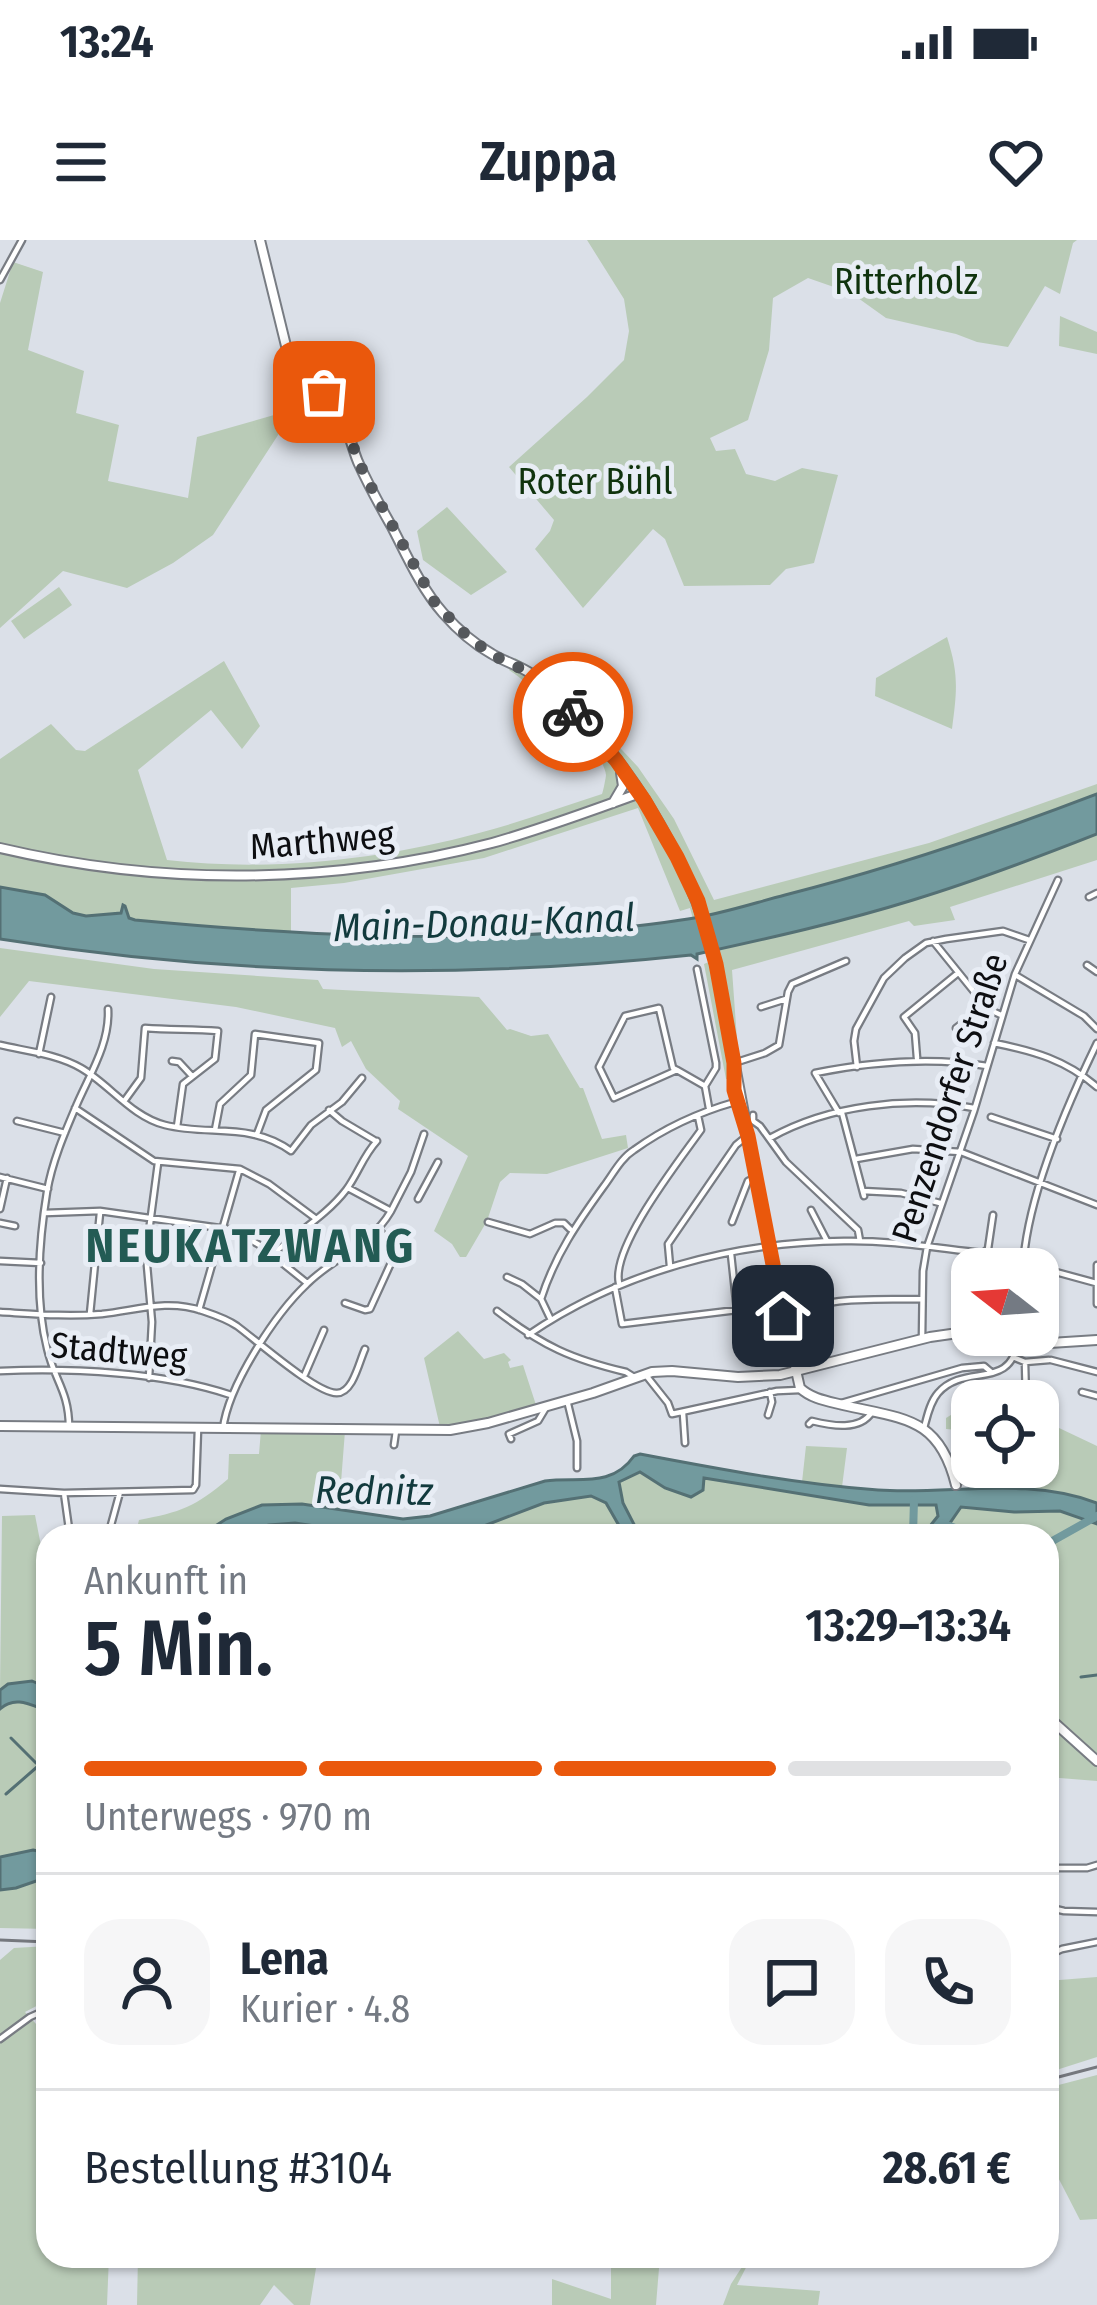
<!DOCTYPE html>
<html lang="de">
<meta charset="utf-8">
<style>
body{margin:0;font-family:"Fira Sans Condensed",sans-serif;background:#f6f6f7;color:#1f2937;height:100vh;display:flex;flex-direction:column;font-size:45px;white-space:nowrap}
*{box-sizing:border-box;margin:0}
p{font-size:39px;color:#747a83}
.icon{flex:none;width:66px;height:66px;fill:none;stroke:currentColor;stroke-width:2;stroke-linecap:round;stroke-linejoin:round}
.map{position:relative;flex:1;overflow:hidden}
.details{position:absolute;left:36px;top:1284px;width:1023px;height:744px;display:flex;flex-direction:column;background:#fff;border-radius:36px;box-shadow:0 3px 9px #0004}
.details>*{flex:none}
.needle{width:78px;rotate:287deg}
.fabs{position:absolute;left:951px;top:1008px;display:grid;gap:24px}
.fabs a{display:grid;place-items:center;width:108px;height:108px;border-radius:24px;background:#fff;box-shadow:0 3px 9px #0004;font-size:60px}
.pin{position:absolute;display:grid;place-items:center;width:102px;height:102px;color:#fff;margin:-51px;border-radius:24px;box-shadow:0 6px 18px #0006}
.courier{position:absolute;display:grid;place-items:center;width:120px;height:120px;margin:-60px;border:9px solid #ea580c;border-radius:50%;background:#fff;color:#222;box-shadow:0 3px 15px #0007}
.overview em{font-style:normal;font-weight:600}
.overview div{display:flex;flex-direction:column-reverse}
.overview{display:flex;align-items:center;justify-content:space-between;height:204px;padding:0 48px}
h1{font-size:78px;font-weight:600;line-height:90px}
.bar{display:grid;grid-template-columns:repeat(4,1fr);gap:18px 12px;align-content:center;height:144px;padding:0 48px}
.bar i{height:15px;border-radius:9px;background:#e0e1e3}
.bar .selected{background:#ea580c}
.bar p{grid-column:span 4}
.line{display:flex;align-items:center;gap:30px;padding:0 48px;border-top:3px solid #e0e1e3}
.line div{flex:1}
.round{display:grid;place-items:center;flex:none;width:126px;height:126px;border-radius:36px;background:#f6f6f7}
.status{display:flex;justify-content:space-between;align-items:center;height:84px;padding:0 60px;background:#fff;direction:ltr}
.status svg{height:33px;fill:currentColor}
header{display:flex;justify-content:space-between;align-items:center;height:156px;padding:0 48px;background:#fff;font-size:54px;font-weight:600}
.map>svg:first-child{display:block}
</style>
<div class="status"><b>13:24</b><svg viewBox="0 0 49 12"><path d="M0 12V9h3v3zM5 12V6h3v6zM10 12V3h3v9zM15 12V0h3v12zM26 1h20v11H26zM47 4h2v5h-2z"/></svg></div>
<header><svg class="icon" aria-label="menu" viewBox="0 0 24 24"><path d="M4 6h16M4 12h16M4 18h16"/></svg>Zuppa<svg class="icon" aria-label="heart" viewBox="0 0 24 24"><path d="M12 20l-8-8c-3-5 5-10 8-4 3-6 11-1 8 4z"/></svg></header>
<div class="map">
<svg width="1097" height="2065" viewBox="0 0 1097 2065">
<rect width="100%" height="100%" fill="#dbe0e8"/>
<path fill="#b9cbb7" d="M587,0H1077L1073,3L1060,54L1045,46L1008,107L977,102L956,94L886,78L851,53L808,38L773,58L769,110L748,180L710,198L716,211L735,209L746,234L775,241L802,228L838,235L814,323L786,329L770,345L684,346L665,299L653,289L583,368L535,309L550,291L554,280L509,227L587,157L624,120L629,91L624,59Z
M13,22L43,32L28,110L84,131L76,173L119,185L108,241L188,258L197,197L295,169L213,295L173,323L127,348L63,331L0,388V63Z
M1060,76L1097,92V114L1059,106Z
M447,267L507,332L471,355L423,320L417,291Z
M59,347L72,365L24,399L11,381Z
M947,397C959,435 957,450 952,489L875,456L876,438Z
M515,418L537,430L547,428L554,430L561,445L638,527L674,579L714,660L929,603L1097,544V554C964,605 831,644 693,679L690,668L680,671L638,568L484,618L344,643L291,648V692L134,680L129,678L125,666H123L121,673L86,676L73,673L45,656L0,647V519L51,484L76,510L85,511L224,421L260,486L242,509L211,470L138,530L167,620C269,632 380,620 479,593C521,582 561,567 602,554C603,552 606,537 606,535C603,507 533,446 509,430Z
M1097,594V620L950,667L955,680L914,686L909,681L732,730L738,813L723,729L713,711C780,696 847,681 912,660C975,641 1036,618 1097,594Z
M0,708L154,729L318,740L323,749L479,757L507,790L510,789L531,796L548,794L580,848H583L602,899L626,895L628,908L547,934L510,933L500,942L487,981L466,1017H460L452,1004L434,991L468,916L398,869L400,861L366,829L351,801L342,807L335,788L236,767L29,741L0,777Z
M711,721L725,796L730,839H726L704,724Z
M458,1091L484,1119L504,1113L511,1120L508,1122L510,1128L523,1125L536,1165L463,1185L440,1187L424,1118Z
M972,1162V1227H994L998,1240L970,1239L968,1191L946,1189V1178Z
M1038,1178L1097,1206V1263L1075,1255L1024,1248L1025,1227H1038Z
M261,1190L345,1191L339,1268L302,1264L226,1279L200,1296H135L139,1280C181,1272 195,1267 228,1239L229,1214H259Z
M806,1206L847,1208L842,1247L802,1242Z
M640,1232L665,1248L690,1257L703,1250V1238L869,1265H937L938,1276L922,1296H640L623,1263L619,1241Z
M591,1256L606,1263L625,1296H447L468,1292L544,1263Z
M961,1267L1014,1272L1060,1271L1097,1284V1541L1047,1537V1296H941Z
M35,1275L48,1342V1448C31,1441 16,1439 0,1450L2,1276Z
M295,1283L382,1296H232C251,1286 273,1284 295,1283Z
M18,1460L48,1471V1613L33,1610L0,1617V1469L5,1463Z
M48,1637V1689L0,1688V1650L16,1648Z
M48,1706V1760L25,1772L48,1797V1878L42,1884L48,1889V2016H109L107,2065H0V1720L14,1708Z
M1097,1737V1817L1047,1833V1741Z
M1097,1835V1979L1080,1980L1047,1916V1848Z
M138,2016H318L310,2065H294L274,2045L260,2065H137Z
M611,2016H660L656,2065H552V2039L611,2059Z
M749,2016H752L737,2045L820,2051L818,2065H723L731,2044Z"/>
<path fill="#729a9e" stroke="#547074" stroke-width="3" d="M1097,554V594C1036,618 976,641 913,660C842,682 770,698 697,714V719L691,715C458,740 231,736 0,699V647L45,655L73,673L86,676L121,673L123,665L125,666L129,678L135,680C315,697 509,707 688,679C721,674 754,663 785,655C892,628 995,593 1097,554Z
M640,1214C719,1229 798,1244 878,1250C951,1255 1026,1236 1097,1263V1284L1060,1271L1014,1272L961,1267L941,1296H922L938,1276L936,1265H869L704,1238L703,1250L691,1257L665,1248L640,1232L619,1242L623,1263L640,1296H625L606,1263L591,1256L544,1263L468,1292L447,1296H382L295,1283L269,1285L241,1291L232,1296H200L226,1279L262,1265L302,1264L403,1279L430,1276L545,1241C577,1236 611,1249 634,1216Z
M32,1441L48,1448V1471C31,1465 15,1455 0,1469V1450L8,1444Z
M33,1610L48,1613V1637L16,1648L0,1650V1617Z"/>
<g fill="none" stroke-linecap="round" stroke-linejoin="round">
<path stroke="#547074" stroke-width="3" d="M1081,1437L1097,1435
M11,1498L36,1523
M41,1523L48,1518
M6,1554L37,1527
M40,1612L48,1559"/>
<path stroke="#729a9e" stroke-width="8" d="M941,1283L978,1296
M913,1296L914,1260
M1047,1304L1097,1276"/>
<g stroke="#787c83" stroke-width="9">
<path id="street" d="M0,40L22,0
M1089,657L1097,653
M933,701L988,769L1001,775
M1087,725L1097,732
M697,729L716,823V828L705,846L709,868
M1017,736L1084,776L1097,789
M761,767L786,759
M956,788L985,766
M994,803C1034,811 1066,820 1097,847
M0,805C26,811 57,814 81,828C109,844 132,877 165,885C209,896 251,882 291,911L311,885L342,862L362,838
M39,814L51,757
M917,818L915,793L904,777L958,733
M172,821L179,822L192,836
M734,823L765,813L779,805L788,752L792,744L846,721
M857,827L854,801L856,789L884,738L905,718L926,703L946,699L1003,691L1029,700
M677,830L614,858L599,827L625,776L659,768L673,828L677,830L705,846
M125,860L141,838L145,788C170,790 192,789 218,791L215,819L183,844L177,887
M75,868L154,921L240,929L269,944L315,978
M329,870L342,881L374,900
M839,873L815,833C871,822 931,817 987,826
M842,873L864,956
M753,875V881L760,886L786,922L858,990L860,1001
M991,877L1057,899
M17,881L65,893
M215,890L220,864L251,835L255,794L319,803L316,830L266,870L257,894
M770,898C829,865 907,856 974,868
M856,919L913,909L961,912L1097,965
M0,937L48,949
M863,951L901,953L940,963
M418,959L438,922
M0,969L7,938
M811,970L827,1001
M391,971L411,932L424,894
M45,973L100,971L234,990L261,1006L307,1043
M488,982L530,994L555,983H564L570,989
M732,982L748,941L756,937
M0,983L15,986
M273,1014C296,993 327,975 346,950C358,934 363,916 377,901
M0,1021L41,1023
M1023,1023L1096,1043
M1097,1025V1064
M670,1026L668,1004L736,905L747,896
M987,1029L988,1009
M1023,1029C1026,959 1066,867 1097,803
M507,1037L522,1044L541,1059
M619,1043C611,1007 679,921 701,890L698,876
M615,1047L622,1084L737,1070L731,1014
M345,1063L365,1070L370,1069L396,1012L381,992
M199,1070L239,931
M497,1071C543,1106 571,1119 626,1132L634,1137
M0,1072C34,1074 68,1077 102,1074C138,1070 167,1059 203,1071C215,1075 227,1079 237,1086C256,1100 317,1154 337,1153C353,1153 359,1122 365,1109
M90,1074L100,973
M787,1075C803,1072 817,1065 834,1062C862,1058 893,1060 922,1059
M551,1080L541,1059C555,1015 578,982 604,946C613,934 621,918 634,910C663,889 700,872 735,862
M528,1095C620,1032 733,1002 844,1001C890,1000 936,1008 983,1013L988,1009L993,975
M922,1099L923,1031L927,1007L974,871L1015,734L1058,640
M1015,1118L1025,1122L1049,1120
M1051,1120L1097,1132
M1025,1122L1026,1161
M0,1131C72,1128 163,1132 231,1155
M305,1134L324,1090
M645,1134L668,1163L672,1174L777,1151L800,1150
M149,1138L152,1082L146,1014L158,923
M1082,1152L1097,1156
M567,1160L577,1201V1228
M838,1164L962,1128L984,1126L991,1132
M683,1173L685,1203
M768,1175L772,1162L770,1152
M809,1184L812,1181C832,1186 860,1191 872,1172
M69,1187C69,1151 54,1140 47,1108C35,1060 39,1001 47,952C52,922 65,892 77,864C90,834 110,803 108,769
M924,1188C927,1177 930,1162 938,1153C965,1122 1011,1152 1018,1100
M223,1189C228,1146 275,1074 307,1044C335,1016 370,1007 391,971L348,948
M511,1199L509,1194L538,1181L547,1166
M394,1205L396,1191
M955,1240L1005,1241L1013,1227
M0,1249L64,1253L193,1250L196,1245L198,1189
M64,1253L70,1296
M108,1296L120,1252
M1047,1628H1087L1097,1625
M1047,1667L1064,1671L1097,1672
M1047,1716L1062,1709L1097,1702
M0,1799L30,1777L48,1769"/>
</g>
<g stroke="#787c83" stroke-width="12">
<path id="secondary" d="M260,0L289,118C303,139 327,149 339,171C348,187 351,205 358,222C368,244 380,266 392,287C407,316 421,348 443,373C457,389 474,404 492,414C505,422 521,426 533,435C623,502 689,617 716,724L773,1029L800,1148C812,1159 827,1161 843,1165C903,1179 939,1176 956,1245
M613,563L623,546L621,533
M0,608C161,646 331,645 492,603C542,589 591,571 640,553
M734,824V850L741,874
M1005,1095L1050,1103L1097,1100
M0,1186L450,1190L488,1183L593,1153L652,1132L672,1131L738,1137L780,1135L930,1097L972,1091
M1047,1476L1097,1521"/>
</g>
<use href="#street" stroke="#fff" stroke-width="4.5"/>
<use href="#secondary" stroke="#fff" stroke-width="8"/>
<path stroke="#75787e" stroke-width="3" d="M0,1700L48,1702
M1047,1840L1097,1827"/>
</g>
<g fill="none" stroke-linecap="round" stroke-linejoin="round">
<path stroke="#55585c" stroke-width="12" stroke-dasharray="0 21.6" d="M324,152L338,169L364,234L435,363L469,398L495,416L532,434L573,472"/>
<path stroke="#ea580c" stroke-width="15" d="M573,472L616,520L644,560L677,617L698,661L716,724L734,823V850L748,896L783,1076"/>
</g>
<g text-anchor="middle" dominant-baseline="central" stroke-width="10" stroke-linejoin="round" paint-order="stroke">
<g font-size="36" fill="#10330e" stroke="#e8edf5">
<text x="906" y="42">Ritterholz</text>
<text x="595" y="242">Roter Bühl</text>
</g>
<g font-size="36" fill="#0d0e11" stroke="#e8edf5">
<text transform="translate(322 601) rotate(-5)">Marthweg</text>
<text transform="translate(950 858) rotate(-72)">Penzendorfer Straße</text>
<text transform="translate(119 1111) rotate(5)">Stadtweg</text>
</g>
<g font-size="39" font-style="italic" fill="#123a3d" stroke="#e8edf5">
<text transform="translate(484 683) rotate(-2)">Main-Donau-Kanal</text>
<text transform="translate(374 1251) rotate(1)">Rednitz</text>
</g>
<g font-size="48" font-weight="bold" letter-spacing="3" fill="#235b54" stroke="#e8edf5">
<text x="251" y="1006">NEUKATZWANG</text>
</g>
</g>
</svg>
<div class="fabs">
<a><svg class="needle" viewBox="-14 -14 28 28"><path d="M0-13l5 13h-10z" fill="#e53935"/><path d="M0 13l5-13h-10z" fill="#747a83"/></svg></a>
<a><svg class="icon" aria-label="locate" viewBox="0 0 24 24"><circle cx="12" cy="12" r="6"/><path d="M12 2v4M12 18v4M2 12h4M18 12h4"/></svg></a>
</div>
<div class="pin" style="left:324px;top:152px;background:#ea580c"><svg class="icon" aria-label="bag" viewBox="0 0 24 24"><path d="M5 8h14l-1 12H6zM9 8a3 3 0 0 1 6 0"/></svg></div>
<div class="pin" style="left:783px;top:1076px;background:#1f2937"><svg class="icon" aria-label="home" viewBox="0 0 24 24"><path d="M3 11l9-7 9 7M6 9v11h12V9"/></svg></div>
<div class="courier" style="left:573px;top:472px"><svg class="icon" aria-label="bike" viewBox="0 0 24 24"><circle cx="6" cy="16" r="4"/><circle cx="18" cy="16" r="4"/><path d="M6 16l4-8h5l3 8M10 8l3 8H6M13 5h3"/></svg></div>
<section class="details">
<div class="overview"><div><h1>5 Min.</h1><p>Ankunft in</p></div><em>13:29–13:34</em></div>
<div class="bar"><i class="selected"></i><i class="selected"></i><i class="selected"></i><i></i><p>Unterwegs · 970 m</p></div>
<div class="line" style="height:216px"><a class="round"><svg class="icon" aria-label="person" viewBox="0 0 24 24"><circle cx="12" cy="8" r="4"/><path d="M4 21q1-7 8-7t8 7"/></svg></a><div><b>Lena</b><p>Kurier · 4.8</p></div><a class="round"><svg class="icon" aria-label="chat" viewBox="0 0 24 24"><path d="M4 5h16v11H9l-5 4z"/></svg></a><a class="round"><svg class="icon" aria-label="phone" viewBox="0 0 24 24"><path d="M5 4h4l2 5-3 2q2 4 5 5l2-3 5 2v4C11 20 4 13 5 4z"/></svg></a></div>
<div class="line" style="height:156px"><div>Bestellung #3104</div><b>28.61 €</b></div>
</section>
</div>
